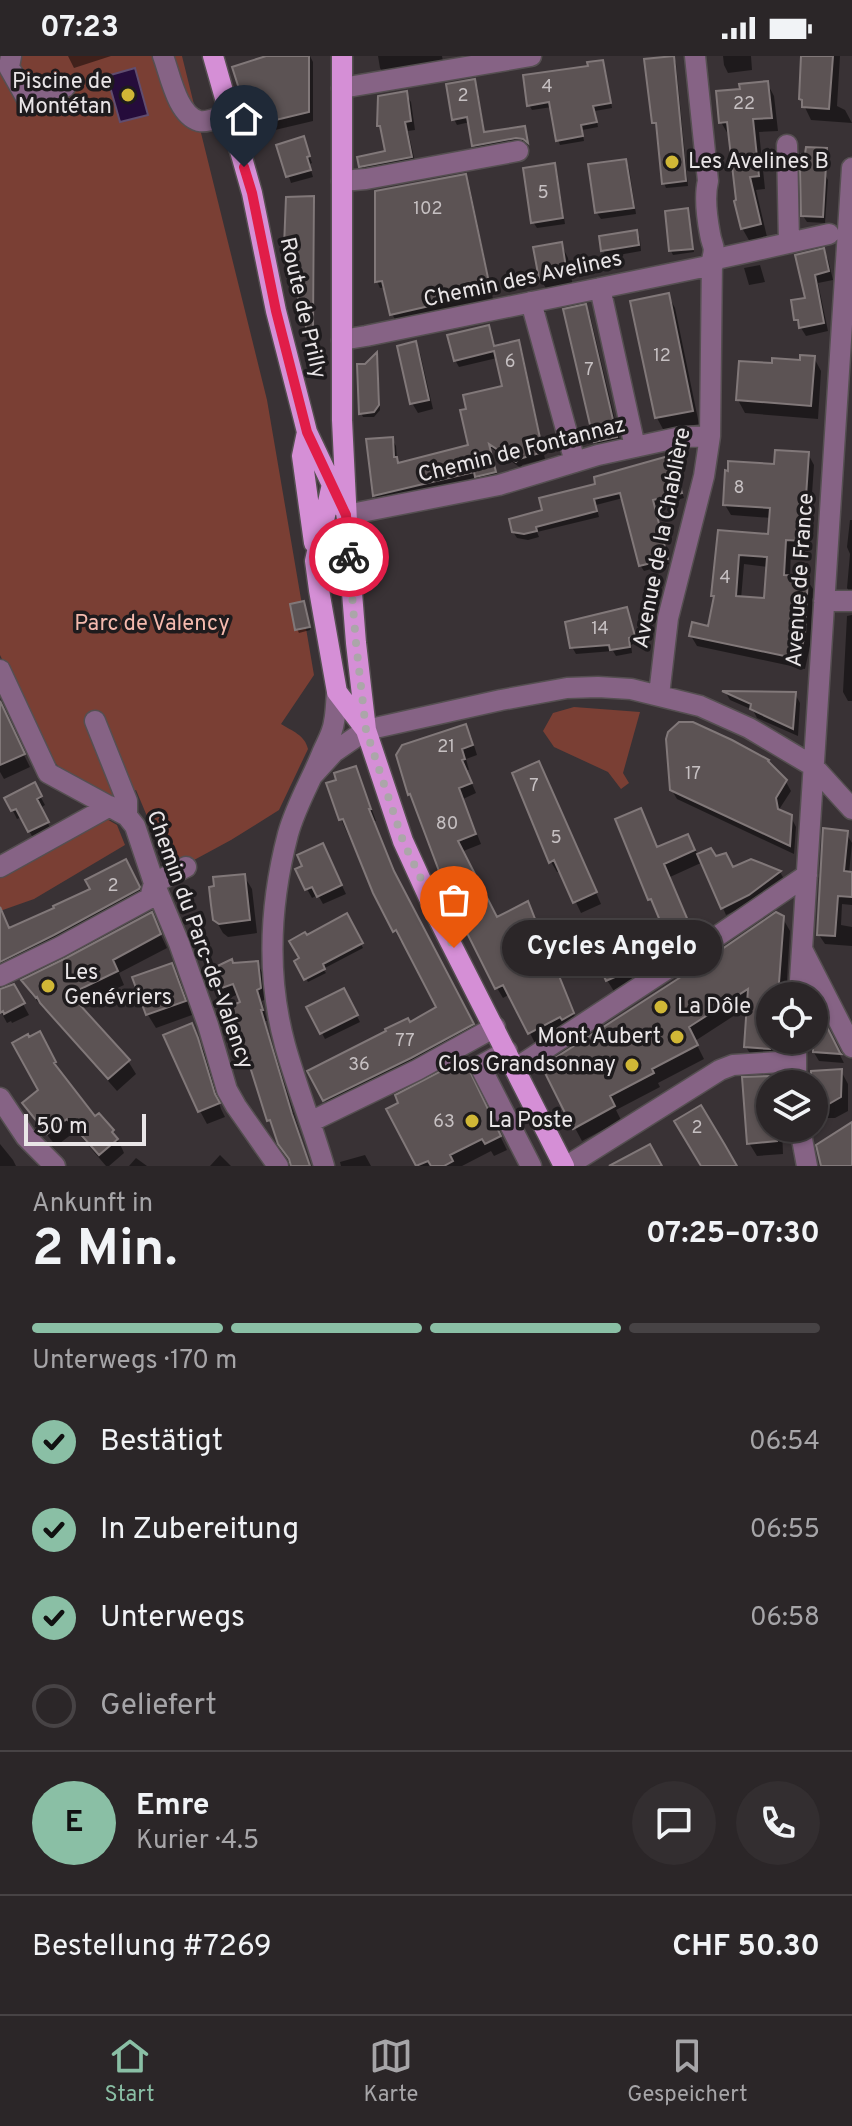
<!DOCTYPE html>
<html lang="de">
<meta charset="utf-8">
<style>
body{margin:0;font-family:Overpass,sans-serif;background:#332e30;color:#f1f3f6;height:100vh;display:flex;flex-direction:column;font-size:30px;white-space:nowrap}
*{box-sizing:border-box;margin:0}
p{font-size:26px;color:#a6a5a8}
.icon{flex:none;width:44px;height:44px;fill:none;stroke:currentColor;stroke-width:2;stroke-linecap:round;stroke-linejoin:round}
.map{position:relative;height:1110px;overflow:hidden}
.side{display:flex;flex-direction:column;background:#2b2628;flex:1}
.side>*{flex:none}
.fabs{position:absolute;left:756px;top:926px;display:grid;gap:16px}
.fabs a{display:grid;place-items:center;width:72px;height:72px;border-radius:50%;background:#2b2628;box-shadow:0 2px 6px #0004,0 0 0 2px #474345;font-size:40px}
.scale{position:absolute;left:24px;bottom:20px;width:122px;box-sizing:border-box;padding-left:8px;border:4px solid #e9e5e7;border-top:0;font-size:22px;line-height:28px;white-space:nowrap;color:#e9e5e7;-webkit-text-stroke:6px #1e1b1d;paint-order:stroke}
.pin{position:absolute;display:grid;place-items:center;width:68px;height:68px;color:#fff;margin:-82px -34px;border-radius:50% 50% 50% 0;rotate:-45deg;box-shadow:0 0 8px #0007}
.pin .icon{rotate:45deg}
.courier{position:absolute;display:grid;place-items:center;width:80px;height:80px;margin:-40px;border:6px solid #e11d48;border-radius:50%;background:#fff;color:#222;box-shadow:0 2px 10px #0007}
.bubble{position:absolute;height:56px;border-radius:28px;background:#2b2628;box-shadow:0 2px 6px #0004,0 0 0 2px #474345;font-size:26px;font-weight:700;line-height:56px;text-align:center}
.head em{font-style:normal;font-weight:700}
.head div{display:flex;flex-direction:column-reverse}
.head{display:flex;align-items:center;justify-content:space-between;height:136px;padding:0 32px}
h1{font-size:52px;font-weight:700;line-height:60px}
.bar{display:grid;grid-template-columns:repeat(4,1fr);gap:12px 8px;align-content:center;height:96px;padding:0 32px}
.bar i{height:10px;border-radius:6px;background:#474345}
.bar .active{background:#8abfa5}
.bar p{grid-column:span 4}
.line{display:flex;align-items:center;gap:20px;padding:0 32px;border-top:2px solid #474345}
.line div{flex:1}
.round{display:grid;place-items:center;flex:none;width:84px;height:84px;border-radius:42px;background:#332e30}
ol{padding:0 32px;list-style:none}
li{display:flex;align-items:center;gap:24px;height:88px}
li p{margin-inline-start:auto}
li .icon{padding:8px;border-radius:50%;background:#8abfa5;color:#111;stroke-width:4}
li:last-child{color:#a6a5a8}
li i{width:44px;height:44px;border:4px solid #474345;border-radius:50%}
.status{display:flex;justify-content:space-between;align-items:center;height:56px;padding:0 40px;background:#2b2628;direction:ltr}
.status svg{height:22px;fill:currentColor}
.tabs{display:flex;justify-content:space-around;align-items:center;height:112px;border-top:2px solid #474345;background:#2b2628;font-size:22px;color:#a6a5a8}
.tabs a{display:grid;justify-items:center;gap:4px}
.tabs .active{color:#8abfa5}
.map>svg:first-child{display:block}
</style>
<div class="status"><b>07:23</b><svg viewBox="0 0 49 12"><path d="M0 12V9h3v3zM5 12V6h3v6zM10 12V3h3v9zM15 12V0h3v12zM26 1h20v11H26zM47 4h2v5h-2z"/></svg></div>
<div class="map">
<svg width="852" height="1110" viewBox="0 0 852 1110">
<rect width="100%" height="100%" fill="#393235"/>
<path fill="#7a3f34" d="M0,0H182L267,344L314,619L281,668C292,675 305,679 308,693L279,754L231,784L183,810L165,803L136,734L116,742L60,712L48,699L0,599Z
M574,651L640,656L623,717L629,727L621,733L608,716L554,691L543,675L553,657Z
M93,755L117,769L125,789L34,843L0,855V807Z"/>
<path fill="#250c3b" stroke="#604d6f" stroke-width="2" d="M135,12L148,59L120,66L107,20Z"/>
<path fill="#0007" fill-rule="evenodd" d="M68,0H111L74,12Z
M274,0H310L313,6V65L258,78L252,69Z
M378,0H442L445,16L388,25L380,12Z
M723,0H751L752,14L728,17L724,9Z
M803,0H840L837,50L845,54L852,67L811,64L801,43Z
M673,2L676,7L688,130L666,132L664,127L657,72L654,67Z
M602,6L605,11L612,52L595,55L598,71L582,74L584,85L560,89L558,84L552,51L532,54L529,49Z
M474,25L477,30L485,78L524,73L529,89L520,87L477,95L474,90L470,66L457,69L454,63Z
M767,27L774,40L778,75L759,76L765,133L756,134L767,181L750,186L742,172L729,80L721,66L742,35Z
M405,37L411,46L415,74L408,75L416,110L366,119L361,110L388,97L384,77L379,69Z
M303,83L312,107L309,108L313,121L291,127L279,90Z
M625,105L629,112L636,158L601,163L597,157L591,110Z
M554,110L557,116L565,168L537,172L533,166Z
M824,117L828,124L825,167L807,166L803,160Z
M465,120L469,127L493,243L396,265L392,258L386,231L380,232L377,225Z
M312,142L315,148L314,287L311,281Z
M687,154L689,158L694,196L673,199L671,195Z
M636,176L640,183L641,195L607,201L603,194Z
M561,188L568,202L573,231L548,236L540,222Z
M823,195L828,203L833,224L818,227L828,275L806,280L796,264L807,244L797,200Z
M760,209L765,226L749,229L744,212Z
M668,239L675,252L699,368L664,375L657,362L632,246Z
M585,251L590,259L621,389L601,394L596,385Z
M488,271L496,292L518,287L522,294L545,403L522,409L521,412L491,392L498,423L481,427L478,423L378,446L374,439L392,383L396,390L397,404L400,409L470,391L504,331L497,302L459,311L455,304Z
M415,288L420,297L433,353L418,357L412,347Z
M376,300L378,303L380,354L374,361H363L361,357L366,310Z
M814,302L821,315L818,363L745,357L738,344L773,309L802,306Z
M808,398L814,409L808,495L791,494L790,521L806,522L813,533L810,590L805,613L697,590L691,580L709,572L715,544L713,539L720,476L770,481L772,462L731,459L725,449L775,410ZM744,508L768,511L766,545L741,543Z
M671,401L684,442L654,450L669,508L644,515L640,509L623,442L596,449L599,461L537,476L539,481L528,484L517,482L513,476L544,456L598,429Z
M850,464H852V540L847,532L850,498L847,491Z
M305,551L310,574L299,577L297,573Z
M626,554L630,560L637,586L631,589L632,597L616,600L613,595L576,598L572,591Z
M852,559V645H848L843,636L847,560Z
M726,637L795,638L800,647L798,680L757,662L753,654L730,644Z
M0,658L8,667L30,711L4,723L0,716Z
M466,670L471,680L477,699L466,703L469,714H466L476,737L463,743L481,788L461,796L496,864L533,858L541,878L510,893L522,917L551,903L578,968L567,970L535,987L510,938L503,942L497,932L439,817Z
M355,712L361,724L376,765H374L400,829L479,980L331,1056L310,1015L409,968L439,952L404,885L401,886L374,837L341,763L339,725Z
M544,719L601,848L581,857L561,815L557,816L551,806Z
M786,726L791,735L780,752L781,757L791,761L796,771L794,798L677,743L671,733Z
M34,729L45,749L40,752L52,775L34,784L22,761L17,763L7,743Z
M641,755L658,793H695L698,800L710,794L715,803L733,814L751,805L780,816L784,823L753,846L726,859L703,806L670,821L698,887L677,896L658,855L650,843L617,765Z
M846,777L852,787L849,818H852V849L842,848L841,869L852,871V890L825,888L819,879Z
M327,799L346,838L323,848L318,839L312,842L307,833L305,811Z
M131,817L144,843L0,919V875H9Z
M244,820L252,833L257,877L228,881L223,877L215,863Z
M151,858L167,892L119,917L124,929L79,950L128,1005L136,1018L117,1035L51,960L46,953L45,954L31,938L23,925Z
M346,860L363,892L323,913L326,917L308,926L297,906L302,903L306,881Z
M782,861L790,875L786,940H770V984H783L781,1006L754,1004L746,991L749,950L695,985L704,1003L658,1027L660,1031L616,1054L621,1064L582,1085L575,1072Z
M618,888L635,929L615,937L607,924Z
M257,907L263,918L266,943L262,945L267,965H265L310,1110H293L269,1064L243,947L239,938L224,944L212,915L233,909Z
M171,909L179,922L192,959L156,972L148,959L135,922Z
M13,930L29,959L12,967L11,965L7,967L0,954V935Z
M344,934L360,966L325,983L309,952Z
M816,952L844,1007L819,1005L813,995Z
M191,969L205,997L221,1053L225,1061L207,1068L200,1055Z
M39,978L62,1020L95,1063L112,1075L120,1088L124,1097L109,1110H106L76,1075L56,1090L32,1060L25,1047L40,1035L28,984Z
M841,1015L848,1028V1055L835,1062H821L814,1050L813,1028Z
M470,1019L507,1094L494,1100L491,1095L462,1110H418L389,1054Z
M771,1022L775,1028H770V1072H782L783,1098L757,1100L749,1087L744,1023Z
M0,1088L13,1104L16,1110H0Z
M220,1099L231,1110H210Z
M365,1099L371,1110H341L340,1106Z
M136,1102L147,1110H129Z"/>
<path fill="#5c5354" stroke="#817879" stroke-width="2" fill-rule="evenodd" d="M266,0H309V56L251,70L232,11Z
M674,0L686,125L662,128L656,67H652L644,3Z
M801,0H833L829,53L802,51V44L799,43Z
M603,4L611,47L593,50L597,66L581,69L583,80L556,85L549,46L527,50L523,19L588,10L587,6Z
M475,23L484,76L525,70L528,87L523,83L516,82L472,90L467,61L452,64L446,28Z
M768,25L772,62L753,63L759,120L750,121L761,168L741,173L734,145L736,144L727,66L719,67L716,35L740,33L739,28Z
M407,35L411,65L405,66L412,101L359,111L357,101L385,95L380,70H377L378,40Z
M304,80L310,100L307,101L311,114L286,121L276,89Z
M806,91L827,92L823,161L801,160L800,113L801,98H805Z
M626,103L634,152L595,157L588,108Z
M555,107L563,162L531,167L523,112Z
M466,118L491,236L390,259L382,225L375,226V135Z
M314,140L313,282H309L284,191L286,141Z
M688,152L693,193L669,195L665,155Z
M637,174L639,189L601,195L599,180Z
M562,186L567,218L539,223L533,191Z
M824,192L829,215L815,219L824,267L799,272L798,264H794L791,244L805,242L795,199Z
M669,237L693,355L655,362L630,245Z
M586,248L617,381L594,386L563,253Z
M489,269L494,290L519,284L543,396L519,403L516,406L489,388L496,416L475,421L474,416L373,440L366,383L393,381L394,401H397L398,407L468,389L460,354L466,353L463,339L502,330L494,295L454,305L447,279Z
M416,285L429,344L410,348L397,290Z
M377,296L379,349L374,356L359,358L357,308H365Z
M800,299L815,300L811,350L736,344L739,305L772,307V302L800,304Z
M775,394L809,396L803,485L786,484L784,519L808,520L805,578L799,603L689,580L692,566L708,570L714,540H711L718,474L768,478L770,452L723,449L725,414L728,415V405L774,408ZM739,499L767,501L764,542L736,540Z
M672,399L682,437L653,444L668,503L639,510L620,437L594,443L597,455L536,471L537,475L524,478L512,476L509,463L542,454L539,442L595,428L594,421Z
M304,545L310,571L295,574L290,548Z
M627,551L635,580L629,582L630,591L610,594L609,589L570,592L565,566Z
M722,635L796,636L793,673L750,653L751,648Z
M0,645L25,698L0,709Z
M679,666H693L732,684L769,704L768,705L787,724L776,742L778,753L792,759L790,790L670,734L666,683L668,676Z
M466,668L473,689L462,693L465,703L462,704L472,727L459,732L476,778L458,785L497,861L528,845L537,868L506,883L522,915L551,900L574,957L562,964L560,961L528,978L503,929L495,933L442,827L437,816L439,815L410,738L408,739L396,699L402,689Z
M539,705L597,836L573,847L554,804L549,807L512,717Z
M356,710L371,753H369L394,815L474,968L411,1002L323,1045L307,1015L386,975L385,973L408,962L410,966L436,951L396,874L393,876L373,837L343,763L339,764L326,727L336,724L334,717Z
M35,726L42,740L37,743L49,766L28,776L16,753L11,755L4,742Z
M641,752L657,791L688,778L695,794L664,808L692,874L668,884L651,843L648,844L615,763Z
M823,772L848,775L844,815L852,816V841L838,840L835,880L817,879Z
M323,787L342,829L317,841L312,831L305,834L295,813L302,810L297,799Z
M711,792L716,800L726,797L733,811L751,803L781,815L749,839L721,853L697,798Z
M126,803L140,831L139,833L54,879L0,906V851L9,872L54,852L53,850L90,833L85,824Z
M245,818L250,864L219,868L213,864L211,849L209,831L214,830L213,821Z
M152,856L161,878L113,904L118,915L70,938L130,1004L108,1023L40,947L37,941L36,942L21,924L66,902Z
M776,856L784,860L778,940H770V993L744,991L748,933L689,971L698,989L652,1013L654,1017L610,1040L615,1050L573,1073L545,1017L549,1006L687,917Z
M347,857L363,887L323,908L325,913L304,924L294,905L299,902L289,885L305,876L307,879Z
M611,872L629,915L606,925L587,882Z
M232,903L233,907L258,905L261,932L257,934L263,954H261L292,1058L310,1110H291L289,1103L278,1088L270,1064L267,1065L231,950L240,946L233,928L216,934L209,914Z
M172,907L186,945L146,959L132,921Z
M14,928L25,947L4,958L3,955L0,957V933Z
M344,932L358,959L320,978L306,951Z
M814,945L840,997L841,998L813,996Z
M192,967L198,982L215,1038L220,1047L198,1056L163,979Z
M40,975L56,1006L54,1007L95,1060L99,1057L114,1074L112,1076L118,1083L99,1099L67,1063L47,1078L22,1047L38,1034L12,987L28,978L29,981Z
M464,1003L501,1080L485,1088L482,1083L450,1099L453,1105L444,1110H431L428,1105L416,1110L386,1053L398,1047L395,1039Z
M842,1013L841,1041L827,1049H814V1028H811V1015Z
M770,1020V1072H776L777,1085L747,1088L742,1021Z
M701,1049L725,1089L737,1110H701L674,1065Z
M852,1066V1110H821L816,1089Z
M650,1088L662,1110H609Z"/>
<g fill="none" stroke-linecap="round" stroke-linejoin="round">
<g stroke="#554f51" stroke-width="23">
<path id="minor" d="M11,0L9,11L27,43L65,31
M163,0C170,18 177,59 199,65C208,67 221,60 230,58
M342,32L531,0
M787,89L789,187
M342,125L366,123L518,95
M712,204L829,178
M600,232L635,391
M531,246L575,406
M342,284L366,280L713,209
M346,459L499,429L598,399L681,381L710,380
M824,545H852
M0,614L48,717L127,760
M659,639L668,562L704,420L710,380L712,204C716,189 712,191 710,178C707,162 704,141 708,125L695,0
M95,665L127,745V760L135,770L154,827L179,887L208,969L227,1034L236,1050L278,1110
M313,719L334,696L366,674L501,644L567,632L598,631L631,633L700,650L749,672L813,710L852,753
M0,811L110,750
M803,895L852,991
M0,920L60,891L150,842L154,827L186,811
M799,940L852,112
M507,995L480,1010L531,1110
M516,1012L719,879L807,819
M796,1028V984
M0,1042L26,1081L55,1110
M310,1066L417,1014L495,971
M800,1072L807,1110
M324,1110C312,1069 296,1029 285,989C266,919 270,847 288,778C296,749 312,723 323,695C327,686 333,676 334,666C336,657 336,646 337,636
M567,1110L720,1014L733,1009L795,1005"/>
</g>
<g stroke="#554f51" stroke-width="23">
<path id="major" d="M213,0L252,137L276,255L303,360L307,376L343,452
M342,0V364L348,486L356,587L366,674L403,785L440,866L564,1110
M307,376L302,400L314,487
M332,428L315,505L319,534L337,636L366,674"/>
</g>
<use href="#minor" stroke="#866385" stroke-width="20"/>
<use href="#major" stroke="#d58fd6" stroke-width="20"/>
</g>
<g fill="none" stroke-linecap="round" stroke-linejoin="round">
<path stroke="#aba6a9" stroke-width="8" stroke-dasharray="0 14.4" d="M349,501L356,587L366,674L403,785L454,892"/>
<path stroke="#e11d48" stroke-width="10" d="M244,111L252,137L276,255L307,376L346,459L349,501"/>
</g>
<g fill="#d0b736" stroke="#1e1b1d" stroke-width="3">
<circle cx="128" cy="39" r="8"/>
<circle cx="672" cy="106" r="8"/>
<circle cx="48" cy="930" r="8"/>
<circle cx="661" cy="951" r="8"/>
<circle cx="677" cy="981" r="8"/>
<circle cx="632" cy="1009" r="8"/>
<circle cx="472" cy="1065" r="8"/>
</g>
<g text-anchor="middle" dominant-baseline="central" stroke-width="7" stroke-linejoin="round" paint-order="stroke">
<g font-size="18" fill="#c6c0c2">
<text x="547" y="31">4</text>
<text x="463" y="40">2</text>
<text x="744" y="48">22</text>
<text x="543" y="137">5</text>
<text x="428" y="153">102</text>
<text x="662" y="300">12</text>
<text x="510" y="306">6</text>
<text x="589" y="314">7</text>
<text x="739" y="432">8</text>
<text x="725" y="522">4</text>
<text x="600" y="573">14</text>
<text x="446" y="691">21</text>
<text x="693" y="718">17</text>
<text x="534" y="730">7</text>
<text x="447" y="768">80</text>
<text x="556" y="782">5</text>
<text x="113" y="830">2</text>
<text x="405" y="985">77</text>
<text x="359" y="1009">36</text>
<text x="444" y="1066">63</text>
<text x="697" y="1072">2</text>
</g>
<g font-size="22" fill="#e9e5e7" stroke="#1e1b1d" text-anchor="start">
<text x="112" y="26" text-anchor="end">Piscine de<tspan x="112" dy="25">Montétan</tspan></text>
<text x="688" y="106">Les Avelines B</text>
<text x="64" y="917">Les<tspan x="64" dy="25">Genévriers</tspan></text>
<text x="677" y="951">La Dôle</text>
<text x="661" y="981" text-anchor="end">Mont Aubert</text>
<text x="616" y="1009" text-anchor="end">Clos Grandsonnay</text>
<text x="488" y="1065">La Poste</text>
</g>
<g font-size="22" fill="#e9e5e7" stroke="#1e1b1d">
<text transform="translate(523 224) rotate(-12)">Chemin des Avelines</text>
<text transform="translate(302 252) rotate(77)">Route de Prilly</text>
<text transform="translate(522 395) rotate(-14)">Chemin de Fontannaz</text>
<text transform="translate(663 482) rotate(-79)">Avenue de la Chablière</text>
<text transform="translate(801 524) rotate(-86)">Avenue de France</text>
<text transform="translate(199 884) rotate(70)">Chemin du Parc-de-Valency</text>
</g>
<g font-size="22" fill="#f5baae" stroke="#1e1b1d">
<text x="152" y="568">Parc de Valency</text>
</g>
</g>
</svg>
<div class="fabs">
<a><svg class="icon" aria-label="locate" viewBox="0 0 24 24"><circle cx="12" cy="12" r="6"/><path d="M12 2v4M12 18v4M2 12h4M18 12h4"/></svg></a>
<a><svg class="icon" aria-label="layers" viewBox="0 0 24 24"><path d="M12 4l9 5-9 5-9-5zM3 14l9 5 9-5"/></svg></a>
</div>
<div class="scale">50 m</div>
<div class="pin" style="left:454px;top:892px;background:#ea580c"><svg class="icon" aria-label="bag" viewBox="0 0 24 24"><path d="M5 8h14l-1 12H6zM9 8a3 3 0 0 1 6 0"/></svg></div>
<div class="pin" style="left:244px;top:111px;background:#1f2937"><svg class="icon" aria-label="home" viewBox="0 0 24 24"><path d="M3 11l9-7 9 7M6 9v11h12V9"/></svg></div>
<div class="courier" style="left:349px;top:501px"><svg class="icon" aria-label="bike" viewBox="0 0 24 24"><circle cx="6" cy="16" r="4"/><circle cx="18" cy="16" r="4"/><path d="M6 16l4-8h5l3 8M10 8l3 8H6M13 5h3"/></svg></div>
<div class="bubble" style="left:502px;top:864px;width:220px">Cycles Angelo</div>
</div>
<section class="side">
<div class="head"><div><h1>2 Min.</h1><p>Ankunft in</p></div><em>07:25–07:30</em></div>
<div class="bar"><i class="active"></i><i class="active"></i><i class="active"></i><i></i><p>Unterwegs · 170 m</p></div>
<ol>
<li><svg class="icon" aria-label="check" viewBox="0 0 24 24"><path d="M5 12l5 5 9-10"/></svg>Bestätigt<p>06:54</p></li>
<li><svg class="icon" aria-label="check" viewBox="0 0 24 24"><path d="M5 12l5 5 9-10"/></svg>In Zubereitung<p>06:55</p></li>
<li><svg class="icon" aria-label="check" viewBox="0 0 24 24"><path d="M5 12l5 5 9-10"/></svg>Unterwegs<p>06:58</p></li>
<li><i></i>Geliefert</li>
</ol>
<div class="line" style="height:144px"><b class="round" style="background:#8abfa5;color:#111">E</b><div><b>Emre</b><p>Kurier · 4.5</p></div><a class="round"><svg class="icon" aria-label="chat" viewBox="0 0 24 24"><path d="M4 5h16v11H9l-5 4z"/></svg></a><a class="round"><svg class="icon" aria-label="phone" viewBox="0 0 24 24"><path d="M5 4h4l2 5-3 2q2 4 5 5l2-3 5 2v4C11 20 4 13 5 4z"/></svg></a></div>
<div class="line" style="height:104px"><div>Bestellung #7269</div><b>CHF 50.30</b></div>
</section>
<nav class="tabs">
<a class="active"><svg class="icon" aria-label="home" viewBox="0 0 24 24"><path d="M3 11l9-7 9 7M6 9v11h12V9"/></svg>Start</a>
<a><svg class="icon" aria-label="map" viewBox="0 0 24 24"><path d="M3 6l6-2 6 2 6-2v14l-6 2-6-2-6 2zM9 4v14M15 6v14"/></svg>Karte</a>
<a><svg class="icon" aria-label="saved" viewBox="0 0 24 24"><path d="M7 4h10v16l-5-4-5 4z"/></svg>Gespeichert</a>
</nav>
